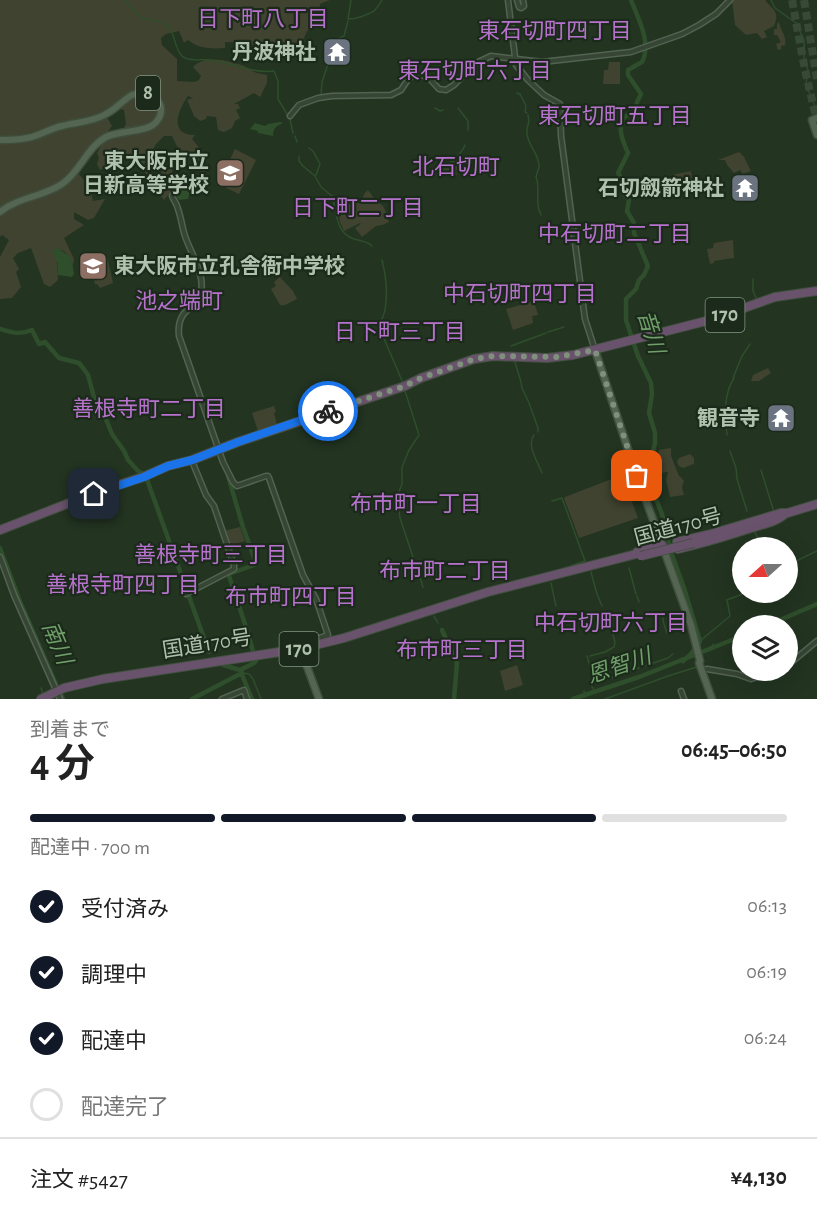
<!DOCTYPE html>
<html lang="ja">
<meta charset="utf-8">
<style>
body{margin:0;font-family:"Alegreya Sans","Noto Sans JP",sans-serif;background:#f6f6f6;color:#222;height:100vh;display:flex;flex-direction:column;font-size:22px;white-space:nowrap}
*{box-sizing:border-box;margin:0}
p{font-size:20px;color:#767676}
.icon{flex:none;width:33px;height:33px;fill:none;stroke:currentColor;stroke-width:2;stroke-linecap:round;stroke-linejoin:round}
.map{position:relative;height:699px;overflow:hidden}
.panel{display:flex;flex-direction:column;background:#fff;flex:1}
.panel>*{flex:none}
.needle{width:39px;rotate:249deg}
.controls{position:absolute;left:732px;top:537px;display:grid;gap:12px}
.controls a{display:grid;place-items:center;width:66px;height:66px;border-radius:50%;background:#fff;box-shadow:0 6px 24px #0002;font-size:30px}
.pin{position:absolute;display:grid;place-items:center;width:51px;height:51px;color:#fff;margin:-26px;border-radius:12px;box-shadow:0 3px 9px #0006}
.courier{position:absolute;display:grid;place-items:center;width:60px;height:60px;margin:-30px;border:4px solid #1a73e8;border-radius:50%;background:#fff;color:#222;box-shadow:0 2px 8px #0007}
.head em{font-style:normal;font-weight:700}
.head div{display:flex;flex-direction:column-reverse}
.head{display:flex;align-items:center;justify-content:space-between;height:102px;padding:0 30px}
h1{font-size:39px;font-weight:700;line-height:45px}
.bar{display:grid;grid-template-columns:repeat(4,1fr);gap:9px 6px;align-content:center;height:72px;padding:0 30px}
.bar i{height:8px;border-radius:4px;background:#e0e0e0}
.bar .active{background:#111827}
.bar p{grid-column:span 4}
.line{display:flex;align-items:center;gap:15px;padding:0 30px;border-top:2px solid #e0e0e0}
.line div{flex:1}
ol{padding:0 30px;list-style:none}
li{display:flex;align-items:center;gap:18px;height:66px}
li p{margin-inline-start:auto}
li .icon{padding:6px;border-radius:50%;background:#111827;color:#fff;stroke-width:4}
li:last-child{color:#767676}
li i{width:33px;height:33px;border:3px solid #e0e0e0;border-radius:50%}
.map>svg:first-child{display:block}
</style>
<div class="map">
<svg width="817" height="699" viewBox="0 0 817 699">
<rect width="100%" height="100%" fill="#233421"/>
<path fill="#40432f" d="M0,0H330L320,4C319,15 318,26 307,31L301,45L298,48L288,43L286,44L288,51L281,55C264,46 244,42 225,42V48C212,49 199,49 188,40L184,43L179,31L166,34L161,38L162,45L177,59V81L194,82L199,80L201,76L193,67C205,54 230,61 244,66C248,68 253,72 257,73C260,74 264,74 267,75V83L260,97L254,93L234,104H238L240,108L236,110L240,118L235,121L232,128L224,132L218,130L216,117L207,116L206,119L200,121L194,116L187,100L193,98L188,96C178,110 168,135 195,135L192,139L203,152L200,157L208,167L189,195L191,188L189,183L201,172L196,168V154H181L172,136H164L156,144L144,164L153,176L157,177L164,169L172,168L173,189L164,200L149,180L142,165L127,157L100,170L97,164L99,158L97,153L103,142L120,135L126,124L124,110L112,107L104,112L112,126L106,134L94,143L75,169L90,188L93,201L105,199L94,218L88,220L74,212V219L84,225L64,238L74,259L73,265L66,253L62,250L57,253L58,280L50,287L44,284L31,248L18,253L13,258L19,269L16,272L21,287L12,298L0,299V257L9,240L2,235L0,237Z
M732,0H765C773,11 780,10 774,26L764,31L767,37L762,39L757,33L746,35L735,25Z
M779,22C780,30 787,36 785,45L781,46V49L778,50L776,44L781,42L777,35H774V29H777V24Z
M609,62H620V84H603L604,70H608Z
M235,149L256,160L239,194L218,184Z
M739,152L744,157L751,171L743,174L740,170L734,173L727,165L725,160H718Z
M459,153L463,158L456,171L457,175L446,173L443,175L441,168L448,164Z
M691,171L692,180L689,179L684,185L675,190L672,175Z
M368,190L376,201L383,206C386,211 387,218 389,222L382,225L376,226L362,237L355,228L361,224L360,223L344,231L340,222L338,208L362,200L364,194Z
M733,240L734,258L714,261V263L710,264L707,249L713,248L714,243Z
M104,252L107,257L113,283L100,288L97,284H95L89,259Z
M280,277L293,291L297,299L285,305H280L271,289L276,286L274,282Z
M534,301L538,315L532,316L533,323L513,330L506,309Z
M768,368L771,373L759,381H751L753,375Z
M274,406L276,412L274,413L277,425L258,431L252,413Z
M671,448V456L679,476L682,478L684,482L683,483L682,488L684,495L670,497L666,480L668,472L659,473V450Z
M690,454L694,458V464L683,468L679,466L677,462L679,458Z
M622,475L638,518L579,538L564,498L565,497Z
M240,527L245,541L229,546L224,531Z
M517,665L523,685L505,691L500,671Z"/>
<path fill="#2f4e2c" d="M280,122L283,123C277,126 273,127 273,136L258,133V131L250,129L255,123L265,126L268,124Z
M183,184L192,185L193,187L190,191L188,199L179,200L175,194Z
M58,248C62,252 66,253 69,256C73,260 73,269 74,274L72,277L58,275V263L52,251Z"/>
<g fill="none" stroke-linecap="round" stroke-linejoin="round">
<path stroke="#2f4e2c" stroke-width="1.5" d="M126,0C133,11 138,18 150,20C155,21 160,21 164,23C176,30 173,47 182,56C189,62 201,59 210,60C231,62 252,74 274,71L278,81V99L290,119L293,133
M351,0L348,19C356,19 357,18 363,16C376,11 374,12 382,0
M771,0L775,8L796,23L804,40V60L808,70L806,84L817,112
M517,93L520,94L526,106L525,112L527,113
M321,96L322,82L328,64L329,48L334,40L344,36L348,21
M435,108L440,111L443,110
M458,108L468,121V130
M528,115C530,124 528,122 527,129C525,143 540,154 539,167C539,168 536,176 536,177C541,189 534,202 541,215
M295,136L297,142
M309,148L313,151L320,164L316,175
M299,156V161L303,166L315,176L321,187L332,196C337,211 335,233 354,239C361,241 367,241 372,246
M444,173L443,170C450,165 462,153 465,145
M382,260C386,276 388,293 385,310C384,317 379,321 380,329L403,383
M753,279V291L757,300
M548,332L564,327
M511,346L546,333
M514,359L521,382L522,388L529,403L538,428V432
M405,391L419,435L409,450L402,467V484L397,497L400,518L423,587
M534,435C526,445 538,462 542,473
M727,435C725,416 723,395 734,378H733L742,356L750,344
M730,451L736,468L737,479L747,511
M761,470L774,512
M552,501L562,498L585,561L562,569
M754,530L762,548
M792,563L817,551
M788,565L789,564
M629,568L636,594
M591,572L597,594L602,606
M551,583L556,606
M637,596L639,602
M663,614V621L667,633
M434,616L438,623
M699,640V639
M700,641L730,616L727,600L748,592
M712,649L713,644
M587,656L595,683L592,685V687
M590,656L605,652L614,647L615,642L610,624
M682,658L683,661
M645,666L668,658L673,654
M242,673L249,674L253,679L261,699
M599,682L639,668
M41,688L44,696
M593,688L595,693
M584,691L585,696
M578,698V699
M605,699L671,675L697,667"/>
<path stroke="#2f4e2c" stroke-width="4.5" d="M631,0C638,18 652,43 642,62L628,70V75L641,94L637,102L636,112C632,114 625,115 623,119C617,129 624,144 628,153L618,173L625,183L624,194L629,200L627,211L634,223V233L648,266L644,275L639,280L636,289L626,299V320L638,356L651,383L652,394L649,413L655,433V443L651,459L654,494L662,514L671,552L684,588L700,641L691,654L683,661
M0,329C12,333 20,335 32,330L39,344L45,342L59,358L79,363L83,368L88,375L95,401L103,412L112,434L124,451L128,460L139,472L145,474L209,652
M228,476L243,527L256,563L254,565L229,574V576L246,627L253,651
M0,548L21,604L56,684
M766,626L817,604
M442,630L457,663L454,699
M223,665L240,670L252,699
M241,672L242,669L254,663L256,661L255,659
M62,696L63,699
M192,699L242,673
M573,699L639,677L742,636"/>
<path stroke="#384936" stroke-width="8" stroke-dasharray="8 4" stroke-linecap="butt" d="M792,0L805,70L817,121
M804,0L817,79"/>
<g stroke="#536352" stroke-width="7">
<path id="minor" d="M508,0L516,65L528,80L544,95L560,104L561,136L585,319L595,350
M517,0L519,7L521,8L524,6L523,0
M290,116L299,105L318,98L332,96L391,95L401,90L409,78L417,74L428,77L439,89L446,90L454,85L474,64L491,56L542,62L631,52L682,34L699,25L716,14L730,0
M176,188L172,196C174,201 177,204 178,209C181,217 182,227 185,236C191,254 205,273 201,293C197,310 176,307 179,336L223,462L233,482L237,486L266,476H268L269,478L303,575L316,599L328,635L301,645L300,647
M0,557L14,595L60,699
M186,594L234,569V565L214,506L206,495L192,461
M788,665L817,641
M707,669L737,674L751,679L777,670
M681,691L684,699
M222,699L244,690L247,699"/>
</g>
<g stroke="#3f4f3e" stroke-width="9">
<path id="major" d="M817,118L812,120L817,135
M0,140C11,140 21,140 32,137C42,134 52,128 62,126C77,122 93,122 106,114C116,109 123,100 132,95C150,87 170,104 157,121C149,133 120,130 106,137C87,147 80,172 62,184C43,197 18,197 0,212
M595,350L635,470L691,625L700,661L699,663L712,699
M299,649L302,653L319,699"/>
</g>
<g stroke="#40503f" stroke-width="10">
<path id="highway" d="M781,513H786C777,522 763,524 751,528C727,536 703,543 678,549L677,542L711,534Z
M781,515L817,504
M0,530L100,491L143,477L168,466L192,460L238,442L405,386L421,378L474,359L493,356L547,358L573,355L710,320L775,297L817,291
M637,552L662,545
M41,699L64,688L103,679L299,649L344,638L488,592L640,553"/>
</g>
<use href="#minor" stroke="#364534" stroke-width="4"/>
<use href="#major" stroke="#546552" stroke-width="6"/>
<use href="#highway" stroke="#69526b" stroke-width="8"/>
<g stroke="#40503f" stroke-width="10" stroke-linecap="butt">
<path id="highway-bridge" d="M641,556L693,543"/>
</g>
<use href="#highway-bridge" stroke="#69526b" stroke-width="8"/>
</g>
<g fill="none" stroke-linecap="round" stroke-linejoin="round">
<path stroke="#7f907d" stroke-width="6" stroke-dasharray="0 10.8" d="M328,411L405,386L421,378L475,359L493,356L558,357L595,350L637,476"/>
<path stroke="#1a73e8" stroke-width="8" d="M94,494L144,477L168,466L192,460L238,442L328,411"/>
</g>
<defs>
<g id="temple-square" transform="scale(1.5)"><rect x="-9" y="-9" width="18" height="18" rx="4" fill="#6b7280" stroke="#1b2a1a"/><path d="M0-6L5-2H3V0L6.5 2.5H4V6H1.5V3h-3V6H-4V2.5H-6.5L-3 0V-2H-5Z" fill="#fff"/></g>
<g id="school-square" transform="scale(1.5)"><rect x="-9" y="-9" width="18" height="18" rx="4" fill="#8d6e63" stroke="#1b2a1a"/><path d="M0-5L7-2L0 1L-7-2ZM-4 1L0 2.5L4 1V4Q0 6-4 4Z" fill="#fff"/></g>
</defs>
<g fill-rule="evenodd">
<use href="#temple-square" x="337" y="52"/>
<use href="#school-square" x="230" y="173"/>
<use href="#temple-square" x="745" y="188"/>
<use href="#school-square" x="93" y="266"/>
<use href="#temple-square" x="781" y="418"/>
</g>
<g text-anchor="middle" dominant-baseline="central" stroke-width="4.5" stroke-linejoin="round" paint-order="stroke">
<g fill="#1b2a1a" stroke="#839482" stroke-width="1.5">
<rect x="136" y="76" width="24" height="34" rx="4.5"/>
<rect x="705.5" y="298" width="39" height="34" rx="4.5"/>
<rect x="279.5" y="632" width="39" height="34" rx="4.5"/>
</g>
<g font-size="20" font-weight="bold" fill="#b0c2ae">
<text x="148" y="93">8</text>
<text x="725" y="315">170</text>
<text x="299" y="649">170</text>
</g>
<g font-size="21" font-weight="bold" fill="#b0c2ae" stroke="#1b2a1a" text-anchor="end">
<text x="316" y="52">丹波神社</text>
<text x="209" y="161">東大阪市立<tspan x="209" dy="24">日新高等学校</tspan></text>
<text x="724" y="188">石切劔箭神社</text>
<text x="114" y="266" text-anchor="start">東大阪市立孔舎衙中学校</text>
<text x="760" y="418">観音寺</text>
</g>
<g font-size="21" fill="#b0c2ae" stroke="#1b2a1a">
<text transform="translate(678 527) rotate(-15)">国道170号</text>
<text transform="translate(207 644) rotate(-9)">国道170号</text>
</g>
<g font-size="22" fill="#b772ce" stroke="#1b2a1a">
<text x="263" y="19">日下町八丁目</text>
<text x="555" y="31">東石切町四丁目</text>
<text x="475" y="71">東石切町六丁目</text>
<text x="615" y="116">東石切町五丁目</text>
<text x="456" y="167">北石切町</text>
<text x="358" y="208">日下町二丁目</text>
<text x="615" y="234">中石切町二丁目</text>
<text x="520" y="294">中石切町四丁目</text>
<text x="179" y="301">池之端町</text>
<text x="400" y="332">日下町三丁目</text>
<text x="149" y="409">善根寺町二丁目</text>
<text x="416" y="504">布市町一丁目</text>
<text x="211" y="555">善根寺町三丁目</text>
<text x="445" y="571">布市町二丁目</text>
<text x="123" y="585">善根寺町四丁目</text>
<text x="291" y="597">布市町四丁目</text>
<text x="611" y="623">中石切町六丁目</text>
<text x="462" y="650">布市町三丁目</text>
</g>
<g font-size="22" font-style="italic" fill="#709f6a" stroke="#1b2a1a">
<text transform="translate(651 332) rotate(73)">音川</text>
<text transform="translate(57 643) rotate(67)">南川</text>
<text transform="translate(619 666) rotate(-19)">恩智川</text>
</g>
</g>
</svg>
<div class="controls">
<a><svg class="needle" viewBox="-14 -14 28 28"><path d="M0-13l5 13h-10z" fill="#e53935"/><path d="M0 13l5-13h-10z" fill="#767676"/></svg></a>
<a><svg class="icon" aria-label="layers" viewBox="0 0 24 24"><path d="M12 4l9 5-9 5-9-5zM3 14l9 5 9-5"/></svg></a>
</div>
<div class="pin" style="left:637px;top:476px;background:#ea580c"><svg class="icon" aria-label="bag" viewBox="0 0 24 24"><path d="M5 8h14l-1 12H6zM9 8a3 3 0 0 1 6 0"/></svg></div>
<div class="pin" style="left:94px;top:494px;background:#1f2937"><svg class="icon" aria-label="home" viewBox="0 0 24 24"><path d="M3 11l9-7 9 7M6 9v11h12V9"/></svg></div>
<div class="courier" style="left:328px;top:411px"><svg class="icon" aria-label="bike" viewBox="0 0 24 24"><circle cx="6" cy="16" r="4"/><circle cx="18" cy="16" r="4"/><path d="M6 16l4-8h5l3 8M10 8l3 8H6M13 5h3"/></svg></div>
</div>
<section class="panel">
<div class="head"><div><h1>4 分</h1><p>到着まで</p></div><em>06:45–06:50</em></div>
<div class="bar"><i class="active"></i><i class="active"></i><i class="active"></i><i></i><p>配達中 · 700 m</p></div>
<ol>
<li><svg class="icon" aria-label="check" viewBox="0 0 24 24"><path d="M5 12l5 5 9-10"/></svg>受付済み<p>06:13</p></li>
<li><svg class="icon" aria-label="check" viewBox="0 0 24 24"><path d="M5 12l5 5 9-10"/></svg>調理中<p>06:19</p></li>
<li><svg class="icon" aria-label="check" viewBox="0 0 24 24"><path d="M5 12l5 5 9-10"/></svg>配達中<p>06:24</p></li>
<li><i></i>配達完了</li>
</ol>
<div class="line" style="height:78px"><div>注文 #5427</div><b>¥4,130</b></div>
</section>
